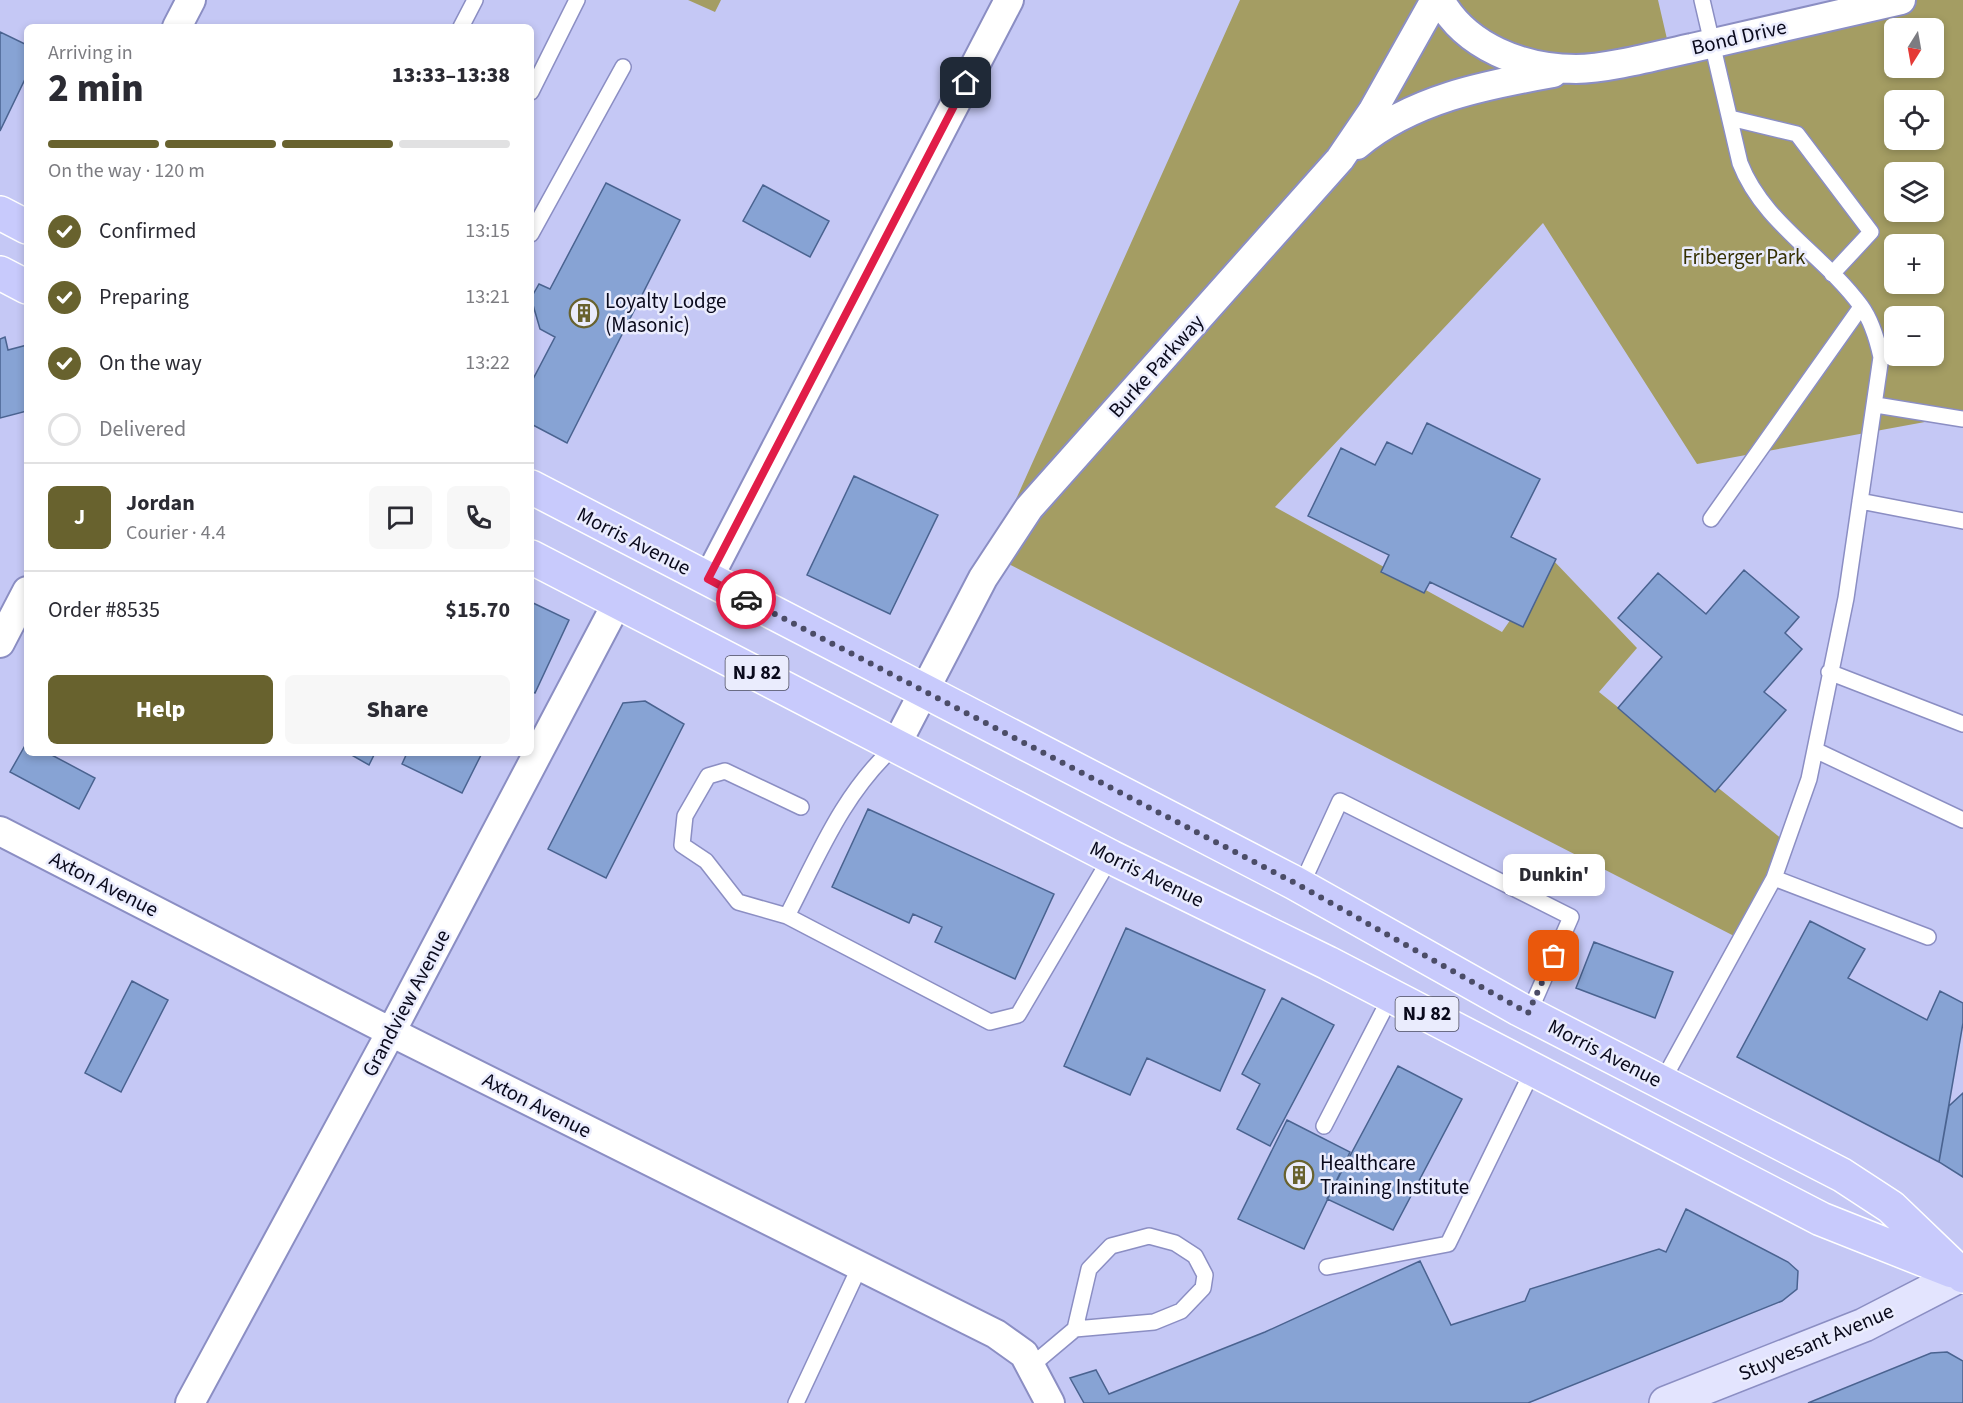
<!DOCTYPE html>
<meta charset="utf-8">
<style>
body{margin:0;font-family:"Source Sans 3",sans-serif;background:#f7f7f7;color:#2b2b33;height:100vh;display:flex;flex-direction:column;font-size:22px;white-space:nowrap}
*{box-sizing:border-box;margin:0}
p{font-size:20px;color:#7c7c81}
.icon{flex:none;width:33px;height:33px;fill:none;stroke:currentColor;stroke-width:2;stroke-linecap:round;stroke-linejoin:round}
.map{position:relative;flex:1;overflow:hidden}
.details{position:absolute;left:24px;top:24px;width:510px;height:732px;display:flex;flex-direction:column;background:#fff;border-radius:9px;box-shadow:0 3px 9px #0003}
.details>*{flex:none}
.needle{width:39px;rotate:191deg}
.fabs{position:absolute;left:1884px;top:18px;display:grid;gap:12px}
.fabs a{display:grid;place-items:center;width:60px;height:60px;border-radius:9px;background:#fff;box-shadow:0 3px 9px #0003;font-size:30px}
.pin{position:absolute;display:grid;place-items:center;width:51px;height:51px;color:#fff;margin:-26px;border-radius:12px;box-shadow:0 3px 9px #0006}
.courier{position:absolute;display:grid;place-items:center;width:60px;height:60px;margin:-30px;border:4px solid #e11d48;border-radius:50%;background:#fff;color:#222;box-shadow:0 2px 8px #0007}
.bubble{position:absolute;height:42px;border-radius:9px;background:#fff;box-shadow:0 3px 9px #0003;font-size:20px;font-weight:800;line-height:42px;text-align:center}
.overview em{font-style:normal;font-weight:800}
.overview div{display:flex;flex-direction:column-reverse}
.overview{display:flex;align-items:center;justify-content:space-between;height:102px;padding:0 24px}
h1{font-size:39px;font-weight:800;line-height:45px}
.bar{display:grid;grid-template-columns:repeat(4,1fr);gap:9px 6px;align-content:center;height:72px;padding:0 24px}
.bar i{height:8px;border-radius:4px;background:#e1e1e2}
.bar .current{background:#68622e}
.bar p{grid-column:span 4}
.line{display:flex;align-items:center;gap:15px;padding:0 24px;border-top:2px solid #e1e1e2}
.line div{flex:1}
.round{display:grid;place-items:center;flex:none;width:63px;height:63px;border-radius:9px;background:#f7f7f7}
ol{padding:0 24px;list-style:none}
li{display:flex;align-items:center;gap:18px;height:66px}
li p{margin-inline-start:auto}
li .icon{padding:6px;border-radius:50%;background:#68622e;color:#fff;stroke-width:4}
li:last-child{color:#7c7c81}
li i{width:33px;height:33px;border:3px solid #e1e1e2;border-radius:50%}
.cta{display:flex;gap:12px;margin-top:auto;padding:12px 24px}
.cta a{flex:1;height:69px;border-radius:9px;background:#68622e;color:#fff;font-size:24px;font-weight:800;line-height:69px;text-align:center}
.cta a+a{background:#f7f7f7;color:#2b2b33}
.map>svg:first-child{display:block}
</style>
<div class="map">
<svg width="1963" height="1403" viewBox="0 0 1963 1403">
<rect width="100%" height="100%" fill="#c5c8f5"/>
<path fill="#a49d63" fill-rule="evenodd" d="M688,0H721L715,12Z
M1240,0H1658L1667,39L1852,0H1963V415L1697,464L1543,223L1275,507L1502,632L1552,559L1637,648L1599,692L1783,840L1736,937L991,555ZM1894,28H1934V68H1894ZM1894,100H1934V140H1894ZM1894,172H1934V212H1894ZM1894,244H1934V284H1894ZM1894,316H1934V356H1894Z"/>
<path fill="#87a3d4" stroke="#4a6390" stroke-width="1.5" d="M0,32L27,45V75L0,131Z
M606,183L680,220L567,443L531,424V383L555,337L540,329L531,298L539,284L550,289Z
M763,185L829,221L810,257L743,221Z
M5,337L8,350L27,345V411L0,418V339Z
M1427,423L1540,479L1511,537L1556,559L1523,627L1430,582L1424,593L1381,572L1389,555L1308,516L1341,448L1375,465L1387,442L1412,454Z
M854,476L938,515L890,614L807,575Z
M1744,570L1799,617L1785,633L1802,649L1764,692L1786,710L1715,792L1618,708L1662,657L1618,618L1658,573L1706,614Z
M531,602L569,620L535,693L531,691Z
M645,701L684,724L606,878L548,849L623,703Z
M27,742V753H48L95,778L79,809L10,772Z
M348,753H375L369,765Z
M407,753H477L481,755L462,793L402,764Z
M868,809L1054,894L1015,979L935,942L942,927L913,914L909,923L832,887Z
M1810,921L1865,949L1848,978L1927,1020L1940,991L1963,1003V1023L1939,1162L1737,1057Z
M1126,928L1265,990L1220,1091L1147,1058L1130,1095L1064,1066Z
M1594,942L1673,972L1655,1018L1576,988Z
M132,981L168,1000L121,1092L85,1073Z
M1282,998L1334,1025L1270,1146L1237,1129L1260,1084L1242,1074Z
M1398,1066L1462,1099L1393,1230L1327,1199Z
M1963,1093V1177L1939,1162L1949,1106Z
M1287,1120L1350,1152L1304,1249L1238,1219Z
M1686,1209L1788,1262L1798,1271L1797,1289L1782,1301L1528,1403H1084L1070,1378L1096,1370L1109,1394L1265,1332L1420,1261L1451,1325L1525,1301L1530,1289L1659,1249L1666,1252Z
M1947,1352L1963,1361V1403H1808L1931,1353Z"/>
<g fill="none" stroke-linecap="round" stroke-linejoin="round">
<g stroke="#8b8ec3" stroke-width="18">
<path id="service" d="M461,27L475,0
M531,92L577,0
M1730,118L1797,134L1871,232L1832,274
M531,234L623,67
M1876,405L1963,419
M1860,501L1963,521
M1711,519L1861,307
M1829,672L1963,724
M896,745C843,793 819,854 787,916L990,1022L1018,1015L1111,857
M1815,750L1963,820
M1774,878L1928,937
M1301,886L1340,801L1571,917L1529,1013
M787,916L738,902L706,861L682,845L685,816L708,776L725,771L801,807
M1662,1082L1774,878L1809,779L1846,598L1881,357C1877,339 1872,321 1861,306C1824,255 1763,223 1740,163L1702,0
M1324,1126L1391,996
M1327,1267L1448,1244L1533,1070
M1031,1366L1075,1329L1154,1322L1181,1311L1203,1288L1205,1275L1195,1256L1175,1243L1149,1236L1111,1246L1089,1269L1075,1329
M796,1403L860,1266"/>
</g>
<g stroke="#8b8ec3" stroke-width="32">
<path id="minor" d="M1440,0C1466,47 1523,69 1576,69C1607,69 1660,55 1692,48C1762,32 1832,16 1901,0
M177,27L191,0
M1357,145C1412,99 1485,85 1553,73
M708,579L1009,0
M0,643L27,591
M896,745L983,578L1029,508L1340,159L1372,112L1435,0
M0,831L391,1032L996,1334L1024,1354L1050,1403
M190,1403L391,1032L618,601"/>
</g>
<g stroke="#8b8ec3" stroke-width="36">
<path id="secondary" d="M1666,1403L1864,1325L1963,1274"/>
</g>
<g stroke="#fff" stroke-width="36">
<path id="primary" d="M0,213L27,227
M0,273L27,287
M531,487L1295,883L1519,1009L1842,1175L1891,1207L1963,1276
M531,557L1111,857L1328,963L1821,1219L1952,1271"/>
</g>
<use href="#service" stroke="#fff" stroke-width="15"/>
<use href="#minor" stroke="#fff" stroke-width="28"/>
<use href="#secondary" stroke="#e3e4fe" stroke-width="33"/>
<use href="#primary" stroke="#c8cafc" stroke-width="33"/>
</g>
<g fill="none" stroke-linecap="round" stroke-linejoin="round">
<path stroke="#4b4c67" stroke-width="6" stroke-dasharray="0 10.8" d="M746,599L1295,883L1528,1013L1554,956"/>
<path stroke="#e11d48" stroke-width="8" d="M746,599L708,579L966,83"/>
</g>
<defs>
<g id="building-ring" transform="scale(1.5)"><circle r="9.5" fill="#eaecfd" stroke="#68622e" stroke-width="1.5"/><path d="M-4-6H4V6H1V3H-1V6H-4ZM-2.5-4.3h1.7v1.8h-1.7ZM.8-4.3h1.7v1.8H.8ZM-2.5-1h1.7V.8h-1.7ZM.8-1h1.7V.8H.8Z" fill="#68622e"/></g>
</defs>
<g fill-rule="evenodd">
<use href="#building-ring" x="584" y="313"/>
<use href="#building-ring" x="1299" y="1175"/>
</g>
<g text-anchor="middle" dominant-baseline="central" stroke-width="5" stroke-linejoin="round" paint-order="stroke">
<g fill="#eaecfd" stroke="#4c4d5f" stroke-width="1.5">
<rect x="725.5" y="656" width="63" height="34" rx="4.5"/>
<rect x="1395.5" y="997" width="63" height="34" rx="4.5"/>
</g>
<g font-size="20" font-weight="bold" fill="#09091b">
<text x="757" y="673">NJ 82</text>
<text x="1427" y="1014">NJ 82</text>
</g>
<g font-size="21" fill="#09091b" stroke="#eaecfd">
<text transform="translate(1739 37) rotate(-13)">Bond Drive</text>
<text transform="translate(1156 366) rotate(-48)">Burke Parkway</text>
<text transform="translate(634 541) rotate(27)">Morris Avenue</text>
<text transform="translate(1147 874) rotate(26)">Morris Avenue</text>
<text transform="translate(104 884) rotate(27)">Axton Avenue</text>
<text transform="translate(406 1003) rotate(-62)">Grandview Avenue</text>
<text transform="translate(1605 1053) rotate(27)">Morris Avenue</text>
<text transform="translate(537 1105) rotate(27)">Axton Avenue</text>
<text transform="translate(1816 1342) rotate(-23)">Stuyvesant Avenue</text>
</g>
<g font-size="21" fill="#363104" stroke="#eaecfd">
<text x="1744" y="257">Friberger Park</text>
</g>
<g font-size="21" fill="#09091b" stroke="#eaecfd" text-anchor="start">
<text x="605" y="301">Loyalty Lodge<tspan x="605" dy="24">(Masonic)</tspan></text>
<text x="1320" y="1163">Healthcare<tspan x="1320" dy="24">Training Institute</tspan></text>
</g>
</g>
</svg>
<div class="fabs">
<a><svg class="needle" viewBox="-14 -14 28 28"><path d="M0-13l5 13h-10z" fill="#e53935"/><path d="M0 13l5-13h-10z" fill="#7c7c81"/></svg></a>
<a><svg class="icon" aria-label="locate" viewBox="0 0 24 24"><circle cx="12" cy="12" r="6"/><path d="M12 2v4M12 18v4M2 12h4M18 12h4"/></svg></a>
<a><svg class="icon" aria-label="layers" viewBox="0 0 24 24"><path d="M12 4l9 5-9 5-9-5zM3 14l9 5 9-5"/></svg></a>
<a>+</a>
<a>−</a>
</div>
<div class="pin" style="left:1554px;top:956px;background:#ea580c"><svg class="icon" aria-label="bag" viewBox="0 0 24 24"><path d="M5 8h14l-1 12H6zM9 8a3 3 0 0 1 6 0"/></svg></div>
<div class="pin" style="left:966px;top:83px;background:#1f2937"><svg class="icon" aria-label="home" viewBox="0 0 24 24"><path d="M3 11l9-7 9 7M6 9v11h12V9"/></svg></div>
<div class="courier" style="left:746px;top:599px"><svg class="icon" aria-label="car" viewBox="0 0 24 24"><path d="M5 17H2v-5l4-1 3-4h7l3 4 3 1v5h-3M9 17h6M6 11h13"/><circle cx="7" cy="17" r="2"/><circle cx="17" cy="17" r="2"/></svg></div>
<div class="bubble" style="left:1503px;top:854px;width:102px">Dunkin'</div>
<section class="details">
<div class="overview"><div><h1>2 min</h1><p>Arriving in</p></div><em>13:33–13:38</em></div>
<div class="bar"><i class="current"></i><i class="current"></i><i class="current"></i><i></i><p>On the way · 120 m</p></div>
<ol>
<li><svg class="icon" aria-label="check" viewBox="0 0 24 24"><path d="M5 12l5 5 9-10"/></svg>Confirmed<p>13:15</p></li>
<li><svg class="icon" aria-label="check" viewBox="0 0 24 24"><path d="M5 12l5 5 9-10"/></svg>Preparing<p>13:21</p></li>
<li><svg class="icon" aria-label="check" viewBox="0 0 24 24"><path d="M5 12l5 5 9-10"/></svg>On the way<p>13:22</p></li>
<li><i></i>Delivered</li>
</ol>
<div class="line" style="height:108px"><b class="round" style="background:#68622e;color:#fff">J</b><div><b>Jordan</b><p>Courier · 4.4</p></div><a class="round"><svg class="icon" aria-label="chat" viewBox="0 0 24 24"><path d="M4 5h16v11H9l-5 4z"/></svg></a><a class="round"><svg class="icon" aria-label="phone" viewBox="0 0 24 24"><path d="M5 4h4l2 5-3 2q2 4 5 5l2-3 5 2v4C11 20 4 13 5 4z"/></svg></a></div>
<div class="line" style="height:78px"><div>Order #8535</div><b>$15.70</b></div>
<div class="cta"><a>Help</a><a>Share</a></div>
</section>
</div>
